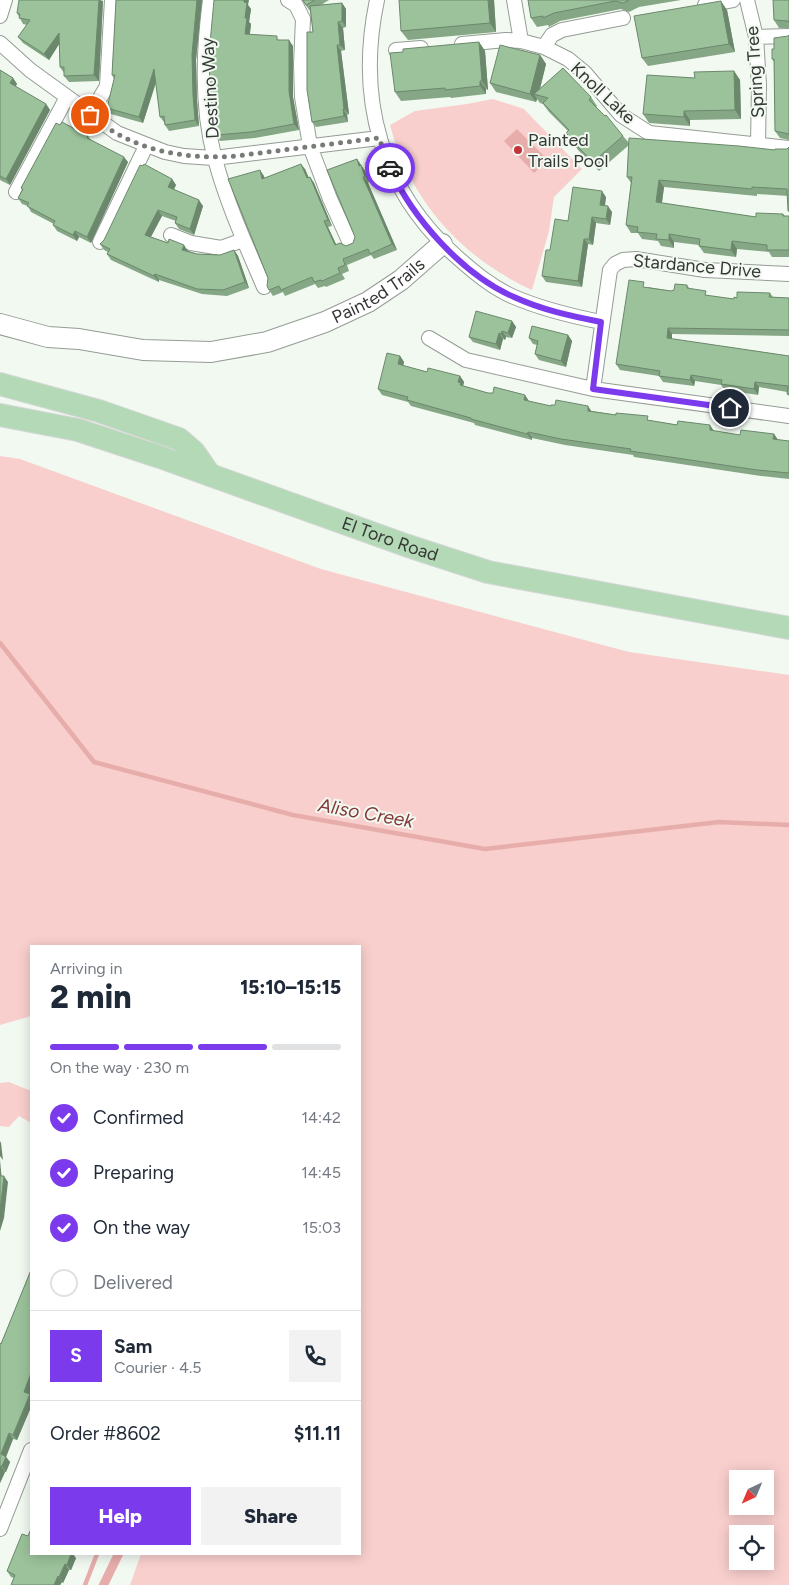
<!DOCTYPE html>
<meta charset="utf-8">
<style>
body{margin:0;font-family:Figtree,sans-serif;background:#f2f2f3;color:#1f2937;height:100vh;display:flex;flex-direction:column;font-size:19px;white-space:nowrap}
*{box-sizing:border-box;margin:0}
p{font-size:16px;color:#747a83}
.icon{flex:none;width:28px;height:28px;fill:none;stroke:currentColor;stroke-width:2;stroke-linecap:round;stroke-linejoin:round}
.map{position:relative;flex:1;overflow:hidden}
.drawer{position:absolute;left:30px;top:945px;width:331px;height:610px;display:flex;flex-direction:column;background:#fff;border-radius:0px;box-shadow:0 2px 12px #0003}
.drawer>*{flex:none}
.needle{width:32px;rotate:224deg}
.fabs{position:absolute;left:729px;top:1470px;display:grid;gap:10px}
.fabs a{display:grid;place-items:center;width:45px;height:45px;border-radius:0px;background:#fff;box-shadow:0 2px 12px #0003;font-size:25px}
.pin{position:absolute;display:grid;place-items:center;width:42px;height:42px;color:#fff;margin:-21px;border:2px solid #fff;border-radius:50%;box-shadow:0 1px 5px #0007}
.courier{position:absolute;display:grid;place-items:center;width:50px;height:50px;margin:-25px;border:4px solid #7c3aed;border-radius:50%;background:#fff;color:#222;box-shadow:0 1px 6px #0007}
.summary em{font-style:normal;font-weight:800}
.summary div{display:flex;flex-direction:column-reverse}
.summary{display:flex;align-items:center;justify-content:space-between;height:85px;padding:0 20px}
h1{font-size:32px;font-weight:800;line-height:38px}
.bar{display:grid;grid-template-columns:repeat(4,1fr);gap:8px 5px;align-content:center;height:60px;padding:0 20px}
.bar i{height:6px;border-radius:4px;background:#e0e1e3}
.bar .current{background:#7c3aed}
.bar p{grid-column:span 4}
.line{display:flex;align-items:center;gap:12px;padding:0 20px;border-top:1px solid #e0e1e3}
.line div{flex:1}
.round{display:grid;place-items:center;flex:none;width:52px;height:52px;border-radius:0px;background:#f2f2f3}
ol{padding:0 20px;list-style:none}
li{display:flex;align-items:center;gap:15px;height:55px}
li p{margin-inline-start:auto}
li .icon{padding:5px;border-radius:50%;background:#7c3aed;color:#fff;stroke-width:4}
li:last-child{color:#747a83}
li i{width:28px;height:28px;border:2px solid #e0e1e3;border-radius:50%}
.primary-button{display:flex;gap:10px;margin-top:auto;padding:10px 20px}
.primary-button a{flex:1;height:58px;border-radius:0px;background:#7c3aed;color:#fff;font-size:20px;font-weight:800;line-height:58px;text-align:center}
.primary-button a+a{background:#f2f2f3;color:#1f2937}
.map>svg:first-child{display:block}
</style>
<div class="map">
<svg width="789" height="1585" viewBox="0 0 789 1585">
<rect width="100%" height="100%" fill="#f1f9f1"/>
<path fill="#f8cfcd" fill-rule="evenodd" d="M493,99L524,109L582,169L554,197L549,231L532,290C462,258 410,201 390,125L415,111L467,104Z
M0,456L20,459L321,569L629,652L789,675V1585H130L141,1554H360V946H31V1016L0,1025ZM738,1479H765V1506H738ZM738,1534H765V1561H738Z
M9,1082L31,1091V1123L19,1116L9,1127L0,1126V1083Z"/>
<path fill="#e7adaa" d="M517,129L548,160L534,173L504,141Z"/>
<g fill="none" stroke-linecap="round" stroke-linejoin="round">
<path stroke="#e7adaa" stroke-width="4.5" d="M0,643L94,762L293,815L485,849L719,822L789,825
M85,1585L97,1554
M101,1585L116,1554
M106,1585L121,1554"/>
<g stroke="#959c95" stroke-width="16">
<path id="street" d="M210,0C203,52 201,108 215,159C227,204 246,245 264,287
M288,0L296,5L303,19L301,64L302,97L310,146L330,199L350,243
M377,0C356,99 381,191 458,258C475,273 493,288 514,297C542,309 571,316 601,322
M514,0L521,41L544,47L568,59L585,73L621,115L649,133L789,148
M747,0L756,37L759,85L758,144
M705,5L733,0
M0,16L5,0
M756,37L789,36
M0,43L30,70L117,133L165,152L184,156L214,158L379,138
M462,44L506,40L521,41
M544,47L552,35L562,30L623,18
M396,50L421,48
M90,115L107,86L112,0
M16,192L67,97
M171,235L191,243L221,248L243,240
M100,242L146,146
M429,338L466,360L593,389L789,416
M593,389L610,270L615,264L623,260L636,259L705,270L789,274
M0,1529L31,1450"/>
</g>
<g stroke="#959c95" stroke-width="22">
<g id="secondary">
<path id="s1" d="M0,324L48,337L79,339L143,350L211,352L267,342L325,322L368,302L401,280L442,244"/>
</g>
</g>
<g stroke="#d7d7d7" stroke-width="24">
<g id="primary">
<path d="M0,384L99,411L179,439L194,452L210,475"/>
<path id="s2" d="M0,415L78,430L160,457L408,546L488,572L789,628"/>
</g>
</g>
<use href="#street" stroke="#fff" stroke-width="14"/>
<use href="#secondary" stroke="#fff" stroke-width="20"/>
<use href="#primary" stroke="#b4d9b6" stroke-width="22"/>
</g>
<path fill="#85a785" d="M99,0L103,1L99,81L69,82L64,76V73L60,67L59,44L49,60L23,43L18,37L27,25L23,24L17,13Z
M116,0H202L196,60L197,100L199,126L169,131L165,125L164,122L160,117L156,83L143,123L111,114L107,108L114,79L112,75Z
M302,0H329L321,5L342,3L346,9V27L343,28L345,50L341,51L349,114L347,115L348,122L316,127L312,122L313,32L310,11Z
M494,0L496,32L408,40L401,31Z
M528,0H681L639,7L629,12L621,9L560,21L549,27L548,25L537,27L531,18Z
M789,0V28H779L774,20Z
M249,1L248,5L251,9L249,22L251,24L250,34L280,40L293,46V97L299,130L255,138L220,141L216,135Z
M727,10L735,52L648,66L642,58Z
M789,35V140L780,138L775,131L774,62L772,59L774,49Z
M479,42L485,51L488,90L486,89V94L451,98L450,97L401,101L395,92L403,52Z
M540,55L546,64L540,89L591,97L597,106L596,107L623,136L629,143L775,150L787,149L789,147V212L788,211V196L757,194V196L664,187L662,203L756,217L783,214L785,216H789V257H772L769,252L737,249L736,257L704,253L699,246V245L674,242V248L661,246L658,241L642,239L638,233H631L626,225L631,183L627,177L629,145L599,171L578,150L566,133L568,131L549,112L543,104L540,103L537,99L536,102L496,92L490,83Z
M0,70L13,78L17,84L15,87L46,104L50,110L10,185L0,180V181Z
M734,71L740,80L741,119L690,120V126L649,123L643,114L695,78Z
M60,125L88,136L91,140L128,162L91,243L79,237L77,241L57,231L53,225L54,224L31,212L28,206L22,204L18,198L22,189L21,188Z
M357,159L365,171L369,182L368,183L397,250L374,259L371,255L347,265L349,271L342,274L345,279L326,287L325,286L318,288L315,284L285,296L283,292L273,296L269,290L260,170L264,178L305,169L309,178L310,177L314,183L332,226L328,227L336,244L346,246L353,243L355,237Z
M172,179L176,185L174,189L203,206L194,235L179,229L175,223L176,221L162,216L151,237L197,254L220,255L234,250L238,256L249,288L227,296L202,294L159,280V282L150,278L111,260L107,254L108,252L104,250L100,244Z
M606,197L605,206L612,212L610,225L596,223L593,245L588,244L582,287L546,282L542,276L568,221Z
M687,285L689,288L709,296L734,299L737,298L770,293L773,297L789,298V336L672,334V339L789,356V396L787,394V392L759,387L758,395L725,390L721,385L695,381L694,386L663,382L659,376L620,370L616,364L648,287L671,291Z
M512,321L516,327L512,338L506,337L505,340L503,339L500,350L473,342L469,337Z
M568,335L572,341L566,367L539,360L535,354L537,345L533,344L529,338Z
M400,356L404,362L403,366L427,372L460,376L464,382L463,386L488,393L551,406L592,411L740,435L774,434L778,440L789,441V479L761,476L634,457L633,455L565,445L532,438V440L475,425L474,423L411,406L408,402L382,395L378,389Z
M31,1270V1389L30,1394L31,1396V1407L17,1440L13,1439L6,1457L10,1462L6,1472H5L0,1483L1,1344Z
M76,1558L71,1570H69L63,1583L62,1582L60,1585H11L14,1578L11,1577L7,1571Z"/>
<path fill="#6c886c" d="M99,0L103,1L99,81L94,75Z
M197,0H202L196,60L197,100L199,126L195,120L193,95L192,54Z
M244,0H249L248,5L251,9L249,22L251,24L249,39L245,34Z
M488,0H494L496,32L490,23Z
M721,1L727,10L735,52L729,44Z
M342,3L346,9V27L342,21Z
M338,22L343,28L345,50L340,45Z
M59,33L63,38L49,60L44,54Z
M289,40L293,46V97L299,130L294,124L289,91Z
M479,42L485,51L488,90L482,81Z
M337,45L341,51L349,114L344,109Z
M540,55L546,64L538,96L534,94L537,99L536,102L530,94Z
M154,69L158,75L143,123L139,117Z
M734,71L740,80L741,119L735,110Z
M13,78L17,84L14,89L10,83Z
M480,81L486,89V94L480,86Z
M46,104L50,110L10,185L6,179Z
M343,109L347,115L348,122L344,116Z
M684,111L690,120V126L684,117Z
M124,157L128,162L91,243L87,237Z
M357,159L365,171L369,182L359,166Z
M301,164L305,169L311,184L307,178Z
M260,170L264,176L266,185L262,179Z
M310,177L314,183L332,226L328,220Z
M363,177L368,183L397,250L392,244Z
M172,179L176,185L172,193L168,187Z
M659,180L664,187L661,209L656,202Z
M602,191L606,197L604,211L600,205Z
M199,200L203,206L194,235L190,229Z
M608,206L612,212L610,225L606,219Z
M158,210L162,216L149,240L145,235Z
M592,217L596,223L593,245L589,239Z
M324,221L328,227L339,251L335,245Z
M75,231L79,237L77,241L73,235Z
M669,234L674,242V248L669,240Z
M584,239L588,244L582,287L578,281Z
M732,241L737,249L736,257L731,250Z
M184,245L188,251L182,250Z
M234,250L238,256L249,288L245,282Z
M155,274L159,280V282L154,276Z
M512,321L516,327L512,338L508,333Z
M668,328L672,334V344L667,338Z
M502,331L506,337L505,340L501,334Z
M499,333L503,339L500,350L496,344Z
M568,335L572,341L566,367L561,361Z
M400,356L404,362L402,370L398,364Z
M691,375L695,381L694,386L690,380Z
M460,376L464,382L463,386L464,391L458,382Z
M755,382L759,387L758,395L754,389Z
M525,395L529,401L524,400Z
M588,406L592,412L588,411Z
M710,425L714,431L710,430Z
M528,432L532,438V440L527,434Z
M774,434L778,440L773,439Z
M0,1141L1,1143L3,1160L0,1156Z
M0,1159V1160L2,1181L0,1178Z
M4,1176L8,1182L4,1218L0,1231V1210Z
M31,1373V1389L28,1398L24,1392Z
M30,1394L31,1396V1407L17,1440L13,1435Z
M9,1433L13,1439L6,1457L10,1462L6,1472L2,1466L1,1454Z
M1,1466L5,1472L0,1483V1467Z
M69,1554H73L76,1558L71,1570L67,1565Z
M65,1564L69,1570L63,1583L59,1577Z
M58,1576L62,1582L60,1585H54Z"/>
<path fill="#9bc29b" stroke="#6c886c" d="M19,0H99L94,75L64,76V67H60L59,33L44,54L18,37L30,20L19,18L20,14L17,13Z
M116,0H197L192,54L193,95L195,120L165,125L164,116L160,117L154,69L139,117L107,108L115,75H112Z
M214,0H244V2L247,3L245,18H247L245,34L277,36V40H289V91L294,124L251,132L216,135L210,94L209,54Z
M303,0H315L306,5Z
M399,0H488L490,23L401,31Z
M528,0H629L623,3L615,1L554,13L543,18V16L531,18Z
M773,0H789V23L788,21L774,20Z
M721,1L729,44L642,58L634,16Z
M342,3V21L338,22L340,45H337L344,109H343L344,116L312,122L307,90V32H313L310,6Z
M789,35V134L775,131L774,59H772V49H774V38L788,36Z
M479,42L482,81H480V86L445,90V88L395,92L390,53L403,52V49Z
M500,45L540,55L530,94L490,83Z
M563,68L591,97L589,100L605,116L606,115L623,136L593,162L572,141L573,140L566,133L569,130L543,103L548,98L534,94Z
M0,70L13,78L10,83L46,104L6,179L0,176Z
M734,71L735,110L684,111V117L643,114L647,75L695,78L694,72Z
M62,122L88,136L87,138L124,157L87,237L75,231L73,235L53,225L55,221L27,206L29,203L18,198L23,189L21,188L56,123L60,125Z
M629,138L739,146L775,150V149H787L789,147V211H788L787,189L752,187V189L659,180L656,202L756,217V213L783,214V216H789V250H767V245L732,241L731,250L699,246L700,239L669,234V240L656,239L657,234L637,232L638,227L626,225L632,177H627Z
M357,159L359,166L361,165L365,177H363L392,244L370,254L368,249L343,259L345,265L338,268L340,273L322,281L321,280L314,282L312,277L281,290L279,286L269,290L267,286L268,278L228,179L260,170L262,179L301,164L307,178L310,177L328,220L324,221L335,245L340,243L346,246L353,243L355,237L327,170Z
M144,164L172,179L168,187L199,200L190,229L175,223L177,217L158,210L145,235L168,243L169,239L184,245L182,250L197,254L220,255L234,250L245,282L223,290L197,289L155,274L154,276L107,254L110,249L100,244L104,240L140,165L143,166Z
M573,187L602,191L600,205L608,206L606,219L592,217L589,239H584L578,281L542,276L546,250H550L555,219L568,221Z
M629,280L644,282L643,287L671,291L674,290L675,284L687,285V288L706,291L705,295L734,299V297L737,298V292L770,293L769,297L789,298V330L668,328L667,338L789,356V394H787L788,386L755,382L754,389L721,384L722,380L691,375L690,380L659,376L660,371L616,364Z
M476,311L512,321L508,333L502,331L501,334L499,333L496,344L469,337Z
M532,326L568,335L561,361L535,354L538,341L529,338Z
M387,353L400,356L398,364L427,372L428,368L460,376L458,382L461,383L460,385L488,393H493L494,387L525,395L524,400L551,406V405H555L556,400L588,406V411L616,415V413L648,416L647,420L677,425L678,421L710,425V430L740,435L741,430L774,434L773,439L789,441V473L757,470L630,451L631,449L561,439L528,432L527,434L471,419V418L407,400L408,397L378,389Z
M0,1176H4L0,1210Z
M31,1270V1373L24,1392L30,1394L13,1435L9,1433L1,1454L6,1457L2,1466H1L0,1467V1343L1,1344Z
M31,1529V1554H71L67,1565L65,1564L59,1577L58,1576L54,1585H11L15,1575L7,1571L22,1534L28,1536Z"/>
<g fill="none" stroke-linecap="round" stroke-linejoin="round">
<path stroke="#777c77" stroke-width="5" stroke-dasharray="0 9" d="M90,115C99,121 107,128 116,133C152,154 195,159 236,156L379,138L390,168"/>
<path stroke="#7c3aed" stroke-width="6" d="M390,168C412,218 463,275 514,297C542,310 571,316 601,322L593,389L730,408"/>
</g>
<circle fill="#c4343c" stroke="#f1f9f1" stroke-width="2" cx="518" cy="150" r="5"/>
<g text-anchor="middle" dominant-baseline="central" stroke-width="4" stroke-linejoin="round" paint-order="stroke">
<g font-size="18" fill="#353835" stroke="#f1f9f1">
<text transform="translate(755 72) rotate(-94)">Spring Tree</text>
<text transform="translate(210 88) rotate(-93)">Destino Way</text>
<text transform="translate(603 93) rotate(43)">Knoll Lake</text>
<text transform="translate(697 266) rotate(5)">Stardance Drive</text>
<text stroke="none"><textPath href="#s1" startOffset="394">Painted Trails</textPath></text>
<text stroke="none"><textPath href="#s2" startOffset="410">El Toro Road</textPath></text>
</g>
<g font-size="18" fill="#353835" stroke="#f1f9f1" text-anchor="start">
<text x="528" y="140">Painted<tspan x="528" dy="21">Trails Pool</tspan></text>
</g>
<g font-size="19" font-style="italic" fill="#813a39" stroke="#f1f9f1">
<text transform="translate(366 813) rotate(10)">Aliso Creek</text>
</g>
</g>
</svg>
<div class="fabs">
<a><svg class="needle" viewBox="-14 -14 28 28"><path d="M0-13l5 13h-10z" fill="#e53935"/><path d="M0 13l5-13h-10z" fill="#747a83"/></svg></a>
<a><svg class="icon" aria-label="locate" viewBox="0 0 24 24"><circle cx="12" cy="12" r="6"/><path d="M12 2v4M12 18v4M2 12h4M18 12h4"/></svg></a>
</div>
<div class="pin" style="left:90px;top:115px;background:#ea580c"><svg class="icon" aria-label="bag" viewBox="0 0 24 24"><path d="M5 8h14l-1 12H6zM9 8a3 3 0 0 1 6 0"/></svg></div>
<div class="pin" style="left:730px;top:408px;background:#1f2937"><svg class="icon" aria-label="home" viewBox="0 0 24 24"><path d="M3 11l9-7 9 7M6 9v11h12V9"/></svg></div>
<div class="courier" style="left:390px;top:168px"><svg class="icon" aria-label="car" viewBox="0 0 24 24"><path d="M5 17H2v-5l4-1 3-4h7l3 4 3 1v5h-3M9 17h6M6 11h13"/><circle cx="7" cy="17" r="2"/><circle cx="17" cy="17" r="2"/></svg></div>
<section class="drawer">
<div class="summary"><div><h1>2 min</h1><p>Arriving in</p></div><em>15:10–15:15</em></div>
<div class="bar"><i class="current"></i><i class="current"></i><i class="current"></i><i></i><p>On the way · 230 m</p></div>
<ol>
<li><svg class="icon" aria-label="check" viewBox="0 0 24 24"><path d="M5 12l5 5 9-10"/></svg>Confirmed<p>14:42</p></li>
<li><svg class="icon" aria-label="check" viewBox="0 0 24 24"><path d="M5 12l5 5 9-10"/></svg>Preparing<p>14:45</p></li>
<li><svg class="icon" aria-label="check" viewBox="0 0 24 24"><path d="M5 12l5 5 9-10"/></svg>On the way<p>15:03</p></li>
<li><i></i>Delivered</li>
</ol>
<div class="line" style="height:90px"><b class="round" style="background:#7c3aed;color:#fff">S</b><div><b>Sam</b><p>Courier · 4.5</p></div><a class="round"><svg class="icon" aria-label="phone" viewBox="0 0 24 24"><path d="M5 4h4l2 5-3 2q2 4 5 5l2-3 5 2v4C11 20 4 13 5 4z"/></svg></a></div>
<div class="line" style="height:65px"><div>Order #8602</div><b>$11.11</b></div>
<div class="primary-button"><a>Help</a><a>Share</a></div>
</section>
</div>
